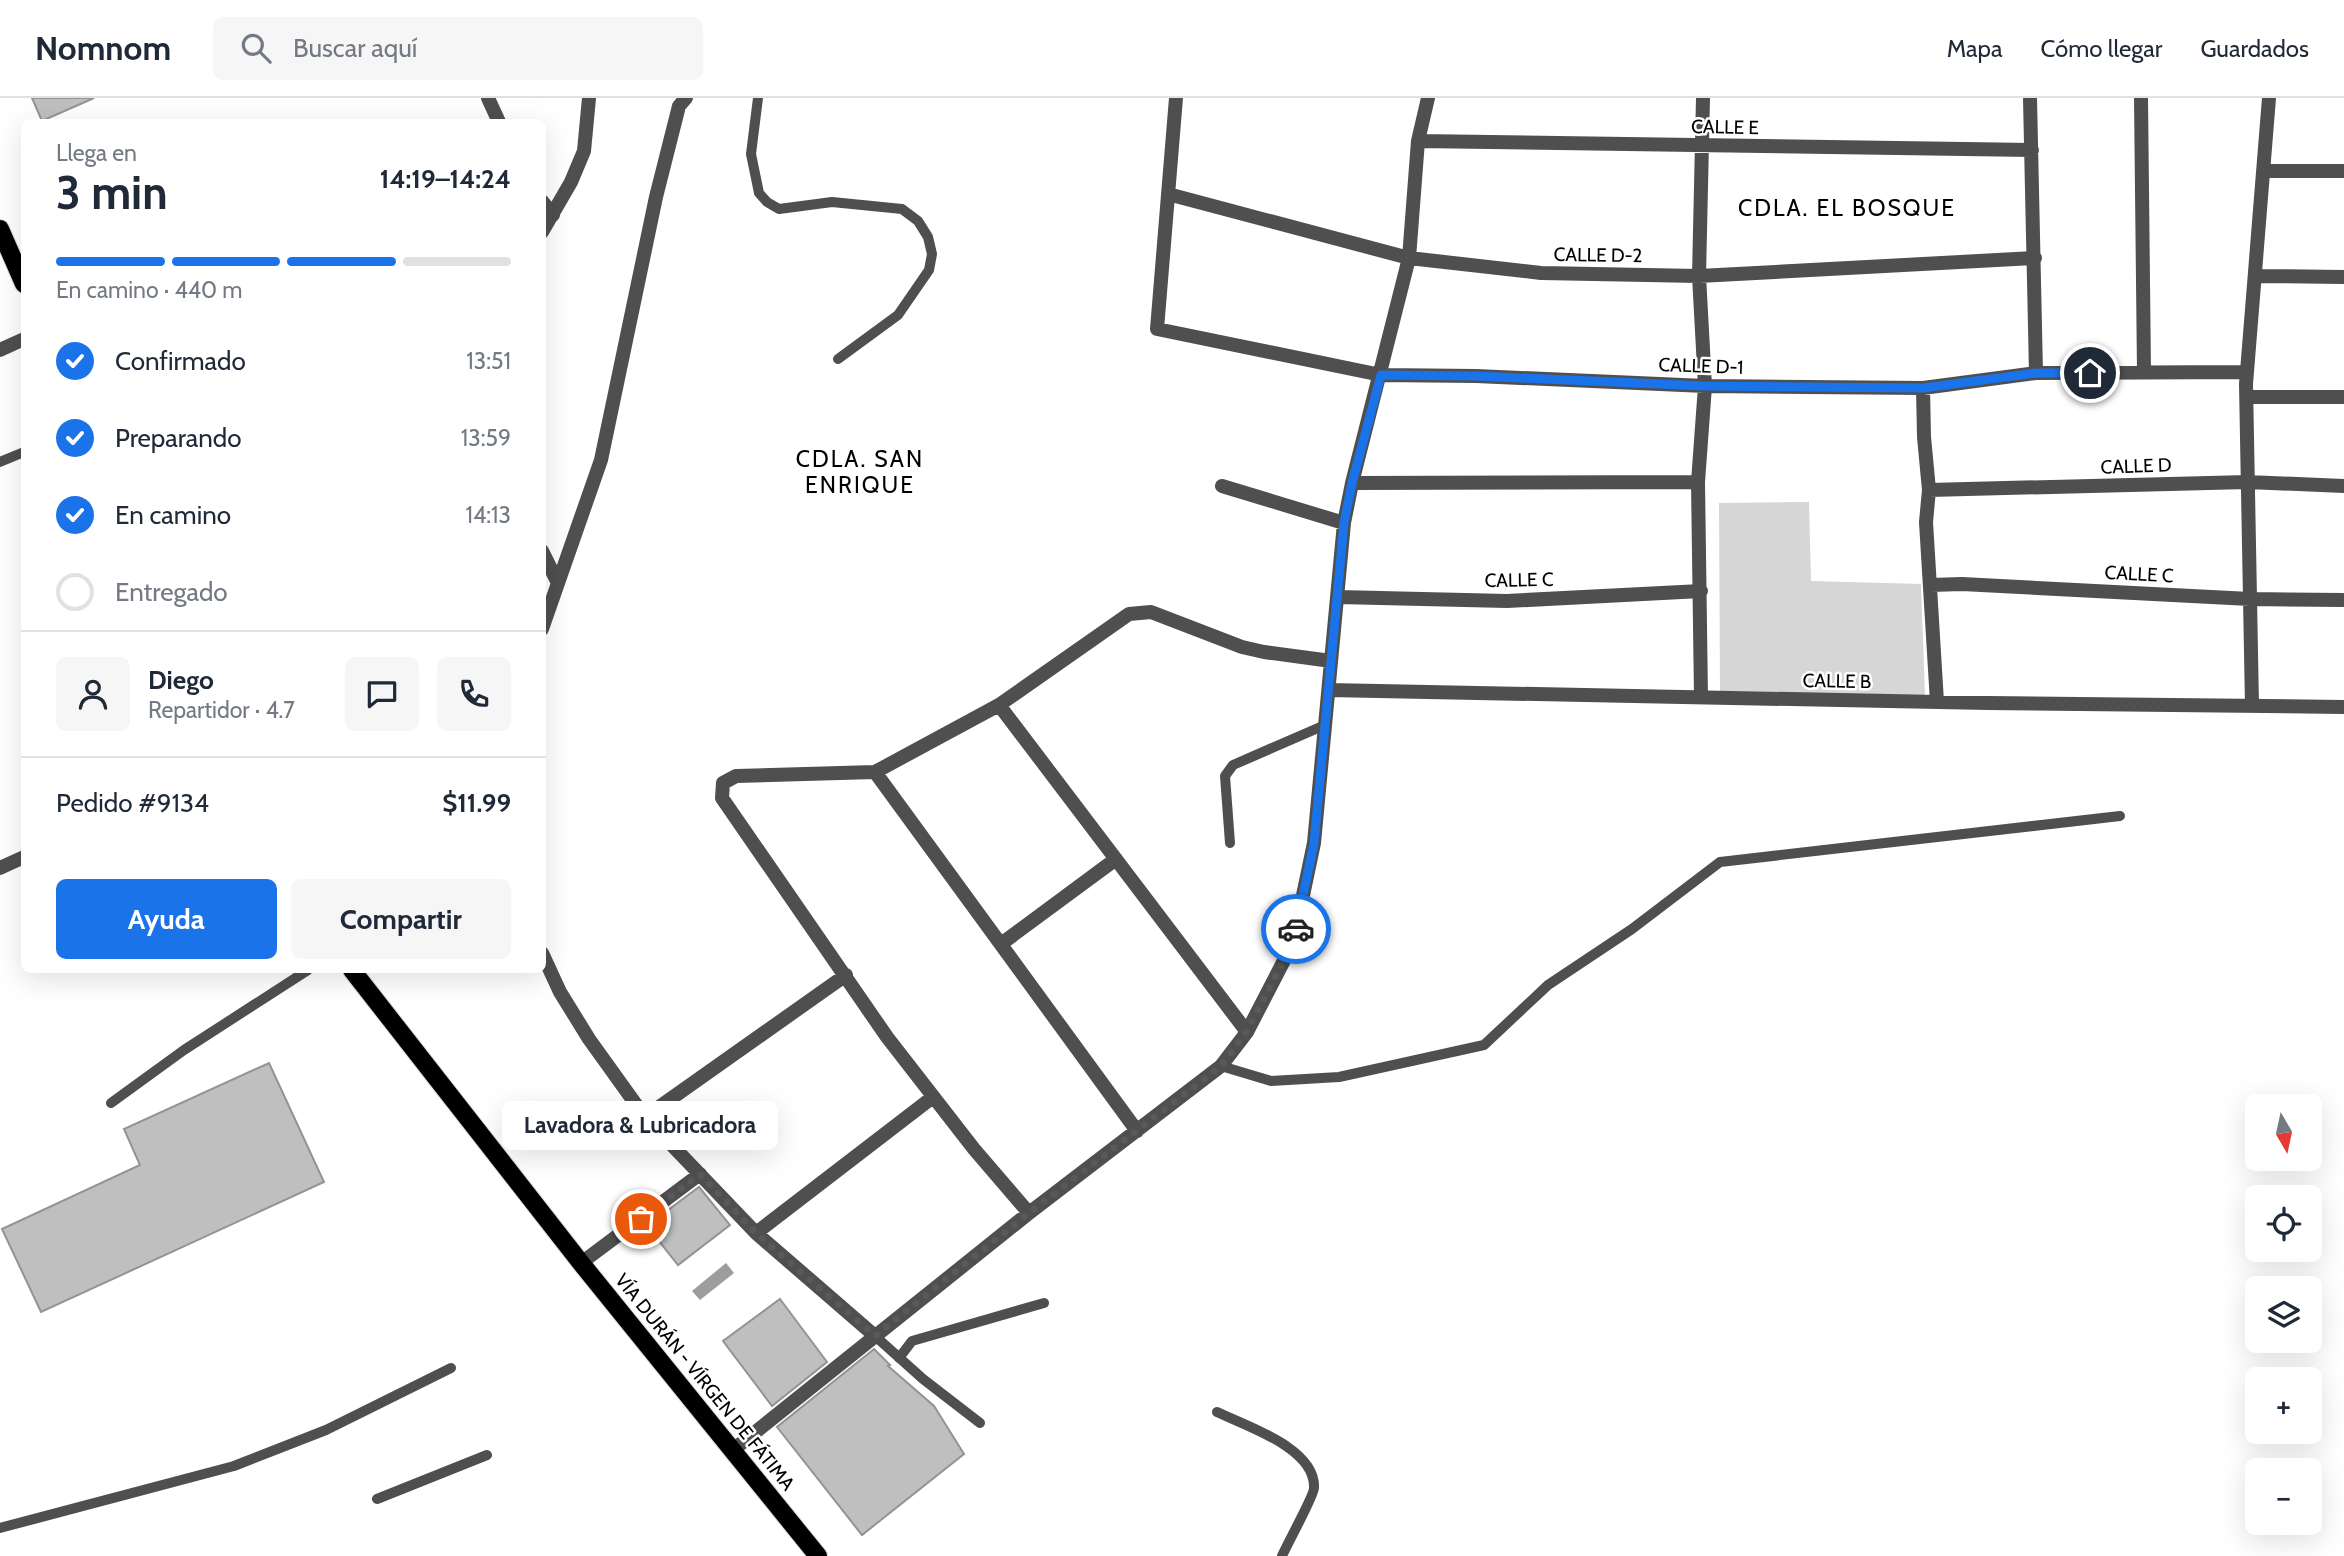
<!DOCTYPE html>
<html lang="es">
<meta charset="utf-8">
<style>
body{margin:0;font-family:Cabin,sans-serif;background:#f6f6f7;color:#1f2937;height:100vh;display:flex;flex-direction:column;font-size:26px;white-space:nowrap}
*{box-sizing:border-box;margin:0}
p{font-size:23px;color:#747a83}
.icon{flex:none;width:38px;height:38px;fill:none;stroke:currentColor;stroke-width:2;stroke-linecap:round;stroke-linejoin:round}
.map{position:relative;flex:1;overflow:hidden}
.details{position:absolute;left:21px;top:21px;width:525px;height:854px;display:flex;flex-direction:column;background:#fff;border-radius:10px;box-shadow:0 7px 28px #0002}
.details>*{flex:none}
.needle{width:46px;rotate:171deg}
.controls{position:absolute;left:2245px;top:996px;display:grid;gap:14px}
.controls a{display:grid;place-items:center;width:77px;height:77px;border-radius:10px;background:#fff;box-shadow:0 7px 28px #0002;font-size:35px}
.pin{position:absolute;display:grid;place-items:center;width:60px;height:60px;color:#fff;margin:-30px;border:4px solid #fff;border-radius:50%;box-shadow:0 2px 7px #0007}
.courier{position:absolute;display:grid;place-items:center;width:70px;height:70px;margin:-35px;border:5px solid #1a73e8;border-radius:50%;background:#fff;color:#222;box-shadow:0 2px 9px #0007}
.bubble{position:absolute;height:49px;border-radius:10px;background:#fff;box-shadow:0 7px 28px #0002;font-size:23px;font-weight:700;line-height:49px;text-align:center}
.summary em{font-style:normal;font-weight:700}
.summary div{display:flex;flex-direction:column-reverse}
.summary{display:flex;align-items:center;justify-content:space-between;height:119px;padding:0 35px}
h1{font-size:46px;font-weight:700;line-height:52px}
.bar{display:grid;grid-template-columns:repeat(4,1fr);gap:10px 7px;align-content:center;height:84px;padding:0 35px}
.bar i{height:9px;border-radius:5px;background:#e0e1e3}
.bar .current{background:#1a73e8}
.bar p{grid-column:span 4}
.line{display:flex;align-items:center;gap:18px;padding:0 35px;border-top:2px solid #e0e1e3}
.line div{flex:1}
.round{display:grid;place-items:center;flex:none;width:74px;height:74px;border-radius:10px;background:#f6f6f7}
ol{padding:0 35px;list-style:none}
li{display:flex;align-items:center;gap:21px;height:77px}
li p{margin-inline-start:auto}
li .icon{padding:7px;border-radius:50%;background:#1a73e8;color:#fff;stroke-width:4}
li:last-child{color:#747a83}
li i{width:38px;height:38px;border:4px solid #e0e1e3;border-radius:50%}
.action{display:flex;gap:14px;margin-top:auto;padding:14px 35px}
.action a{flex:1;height:80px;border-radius:10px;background:#1a73e8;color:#fff;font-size:28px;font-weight:700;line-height:80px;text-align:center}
.action a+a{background:#f6f6f7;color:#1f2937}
header{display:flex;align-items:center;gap:42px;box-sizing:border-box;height:98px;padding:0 35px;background:#fff;border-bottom:2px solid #e0e1e3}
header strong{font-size:33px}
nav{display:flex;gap:38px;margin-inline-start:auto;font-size:24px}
.search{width:490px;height:63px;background:#f6f6f7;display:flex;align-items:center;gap:18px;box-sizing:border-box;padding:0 24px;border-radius:10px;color:#747a83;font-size:26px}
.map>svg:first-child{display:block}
</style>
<header>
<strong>Nomnom</strong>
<div class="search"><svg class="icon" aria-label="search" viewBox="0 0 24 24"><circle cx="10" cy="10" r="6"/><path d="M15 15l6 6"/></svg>Buscar aquí</div>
<nav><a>Mapa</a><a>Cómo llegar</a><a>Guardados</a></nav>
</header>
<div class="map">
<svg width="2344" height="1458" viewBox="0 0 2344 1458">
<rect width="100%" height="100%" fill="#fff"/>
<path fill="#d6d6d6" d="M1809,404L1811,483L1921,486L1925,598L1720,595L1719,405Z"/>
<path fill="#9d9d9d" d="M726,1165L734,1175L700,1202L692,1193Z"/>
<path fill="#bfbfbf" stroke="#939393" stroke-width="2" d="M32,0H94L42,23Z
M269,965L324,1084L41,1214L2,1131L140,1067L124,1031Z
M699,1089L730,1127L678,1167L647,1128Z
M780,1201L827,1264L772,1308L723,1243Z
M874,1251L890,1267L888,1268L934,1308L964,1356L862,1437L777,1329Z"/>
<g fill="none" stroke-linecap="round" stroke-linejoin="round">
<g stroke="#dbdbdb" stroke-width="20">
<path id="primary" d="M0,131L24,186
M352,872L581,1165L818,1458"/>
</g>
<path stroke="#4f4f4f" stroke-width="10" d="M758,0L751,56L759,95L767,104L779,111L832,104L902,111L918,123L928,139L932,156L929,172L898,217L838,261
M0,364L24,354
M1230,745L1225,678L1233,667L1325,627
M1221,968L1271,983L1339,979L1484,947L1548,887L1632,831L1720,764L2120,718
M111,1005L184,952L308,872
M875,1238L923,1281L980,1325
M899,1260L912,1243L1044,1205
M1217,1314C1246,1328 1316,1350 1314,1390C1314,1398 1287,1446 1282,1458
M377,1401L487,1357
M0,1430L234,1368L326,1332L451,1270"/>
<path stroke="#4f4f4f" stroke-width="14" d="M488,0L499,24
M1176,0L1157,231L1381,277L1476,278L1705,288L1923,290L2036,275L2247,274
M2030,0L2036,275
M2141,0L2144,274
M1418,43L2032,52
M2264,73H2344
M1168,96L1409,160L1541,175L1699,178L2035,160
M542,103L553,117
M542,134L571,84L584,53L589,0
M2255,178L2344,179
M0,252L24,241
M1923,290L1924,339L1929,392L1926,424L1937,604
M2247,299H2344
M1352,385L1698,384
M1222,388L1344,425
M1929,392L2248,384L2344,388
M542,453L558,485
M1931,487L1962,486L2250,501L2344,502
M1338,499L1507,503L1701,493
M542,531L601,362L656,99L679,8L686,0
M1329,592L1988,605L2344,609
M1701,599L1698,384L1705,288L1699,178L1703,0
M999,607L1247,934
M2252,608L2246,286L2269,0
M875,674L1137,1033
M0,770L24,759
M1001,846L1116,761
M542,855L560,894L589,941L645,1019L756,1135L875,1238
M645,1019L846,877
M1029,1115L974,1051L887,939L722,700L723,685L736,678L875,674L999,607L1129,516L1151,514L1242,549L1264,554L1331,563
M756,1135L933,999
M581,1165L700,1076
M733,1352L1029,1115L1221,968L1247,934L1293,845L1314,745L1344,425L1352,385L1409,160L1418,43L1428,0"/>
<use href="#primary" stroke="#000" stroke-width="18"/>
</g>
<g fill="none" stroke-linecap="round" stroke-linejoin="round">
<path stroke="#595959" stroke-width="7" stroke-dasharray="0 12.6" d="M641,1121L700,1076L756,1135L875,1238L1029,1115L1221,968L1247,933L1293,845L1296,831"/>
<path stroke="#1a73e8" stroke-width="9" d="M1296,831L1314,745L1344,425L1352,385L1381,277L1476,278L1705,288L1923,290L2036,275H2090"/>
</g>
<g text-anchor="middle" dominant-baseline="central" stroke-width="5" stroke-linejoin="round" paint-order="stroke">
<g font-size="19" fill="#000" stroke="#fff">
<text transform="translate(1725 29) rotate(1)">CALLE E</text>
<text transform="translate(1598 157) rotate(1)">CALLE D-2</text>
<text transform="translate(1701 268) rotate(2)">CALLE D-1</text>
<text transform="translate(2136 368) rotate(-2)">CALLE D</text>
<text transform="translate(2139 476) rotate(3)">CALLE C</text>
<text transform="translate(1519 482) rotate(-1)">CALLE C</text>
<text transform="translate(1837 583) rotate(1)">CALLE B</text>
<text transform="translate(705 1284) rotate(51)">VÍA DURÁN - VÍRGEN DE FÁTIMA</text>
</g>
<g font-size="23" letter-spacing="2" fill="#000" stroke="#fff">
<text x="1847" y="110">CDLA. EL BOSQUE</text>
<text x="860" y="361">CDLA. SAN<tspan x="860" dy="26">ENRIQUE</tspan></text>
</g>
</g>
</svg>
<div class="controls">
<a><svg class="needle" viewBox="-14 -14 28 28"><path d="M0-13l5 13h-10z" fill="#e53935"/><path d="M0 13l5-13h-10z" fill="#747a83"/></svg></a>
<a><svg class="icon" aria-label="locate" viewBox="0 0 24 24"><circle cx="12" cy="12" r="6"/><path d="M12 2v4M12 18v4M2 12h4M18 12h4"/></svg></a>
<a><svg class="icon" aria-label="layers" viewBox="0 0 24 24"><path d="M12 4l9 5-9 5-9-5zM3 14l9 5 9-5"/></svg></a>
<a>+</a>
<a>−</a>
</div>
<div class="pin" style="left:641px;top:1121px;background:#ea580c"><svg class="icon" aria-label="bag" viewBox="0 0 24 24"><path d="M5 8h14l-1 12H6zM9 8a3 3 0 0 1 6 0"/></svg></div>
<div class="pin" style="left:2090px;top:275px;background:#1f2937"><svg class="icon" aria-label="home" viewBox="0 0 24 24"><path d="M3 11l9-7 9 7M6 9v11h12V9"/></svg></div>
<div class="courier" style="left:1296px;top:831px"><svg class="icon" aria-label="car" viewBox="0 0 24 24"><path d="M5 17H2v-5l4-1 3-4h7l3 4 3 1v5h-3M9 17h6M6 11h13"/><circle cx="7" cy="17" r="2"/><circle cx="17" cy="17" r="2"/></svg></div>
<div class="bubble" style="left:502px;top:1003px;width:276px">Lavadora &amp; Lubricadora</div>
<section class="details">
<div class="summary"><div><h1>3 min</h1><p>Llega en</p></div><em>14:19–14:24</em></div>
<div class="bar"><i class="current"></i><i class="current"></i><i class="current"></i><i></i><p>En camino · 440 m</p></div>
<ol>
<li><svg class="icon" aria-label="check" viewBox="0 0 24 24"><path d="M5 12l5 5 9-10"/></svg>Confirmado<p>13:51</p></li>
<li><svg class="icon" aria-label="check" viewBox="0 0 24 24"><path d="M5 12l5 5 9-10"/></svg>Preparando<p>13:59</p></li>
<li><svg class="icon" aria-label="check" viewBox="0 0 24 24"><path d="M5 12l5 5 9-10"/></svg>En camino<p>14:13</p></li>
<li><i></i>Entregado</li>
</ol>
<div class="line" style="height:126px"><a class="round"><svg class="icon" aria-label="person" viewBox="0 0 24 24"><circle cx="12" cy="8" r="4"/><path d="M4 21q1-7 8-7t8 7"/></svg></a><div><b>Diego</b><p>Repartidor · 4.7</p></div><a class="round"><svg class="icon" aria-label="chat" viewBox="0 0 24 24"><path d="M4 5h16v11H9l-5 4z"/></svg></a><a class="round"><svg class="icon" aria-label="phone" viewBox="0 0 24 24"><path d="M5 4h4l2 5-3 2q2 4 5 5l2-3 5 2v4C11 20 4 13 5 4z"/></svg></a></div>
<div class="line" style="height:91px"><div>Pedido #9134</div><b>$11.99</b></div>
<div class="action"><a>Ayuda</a><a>Compartir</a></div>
</section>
</div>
